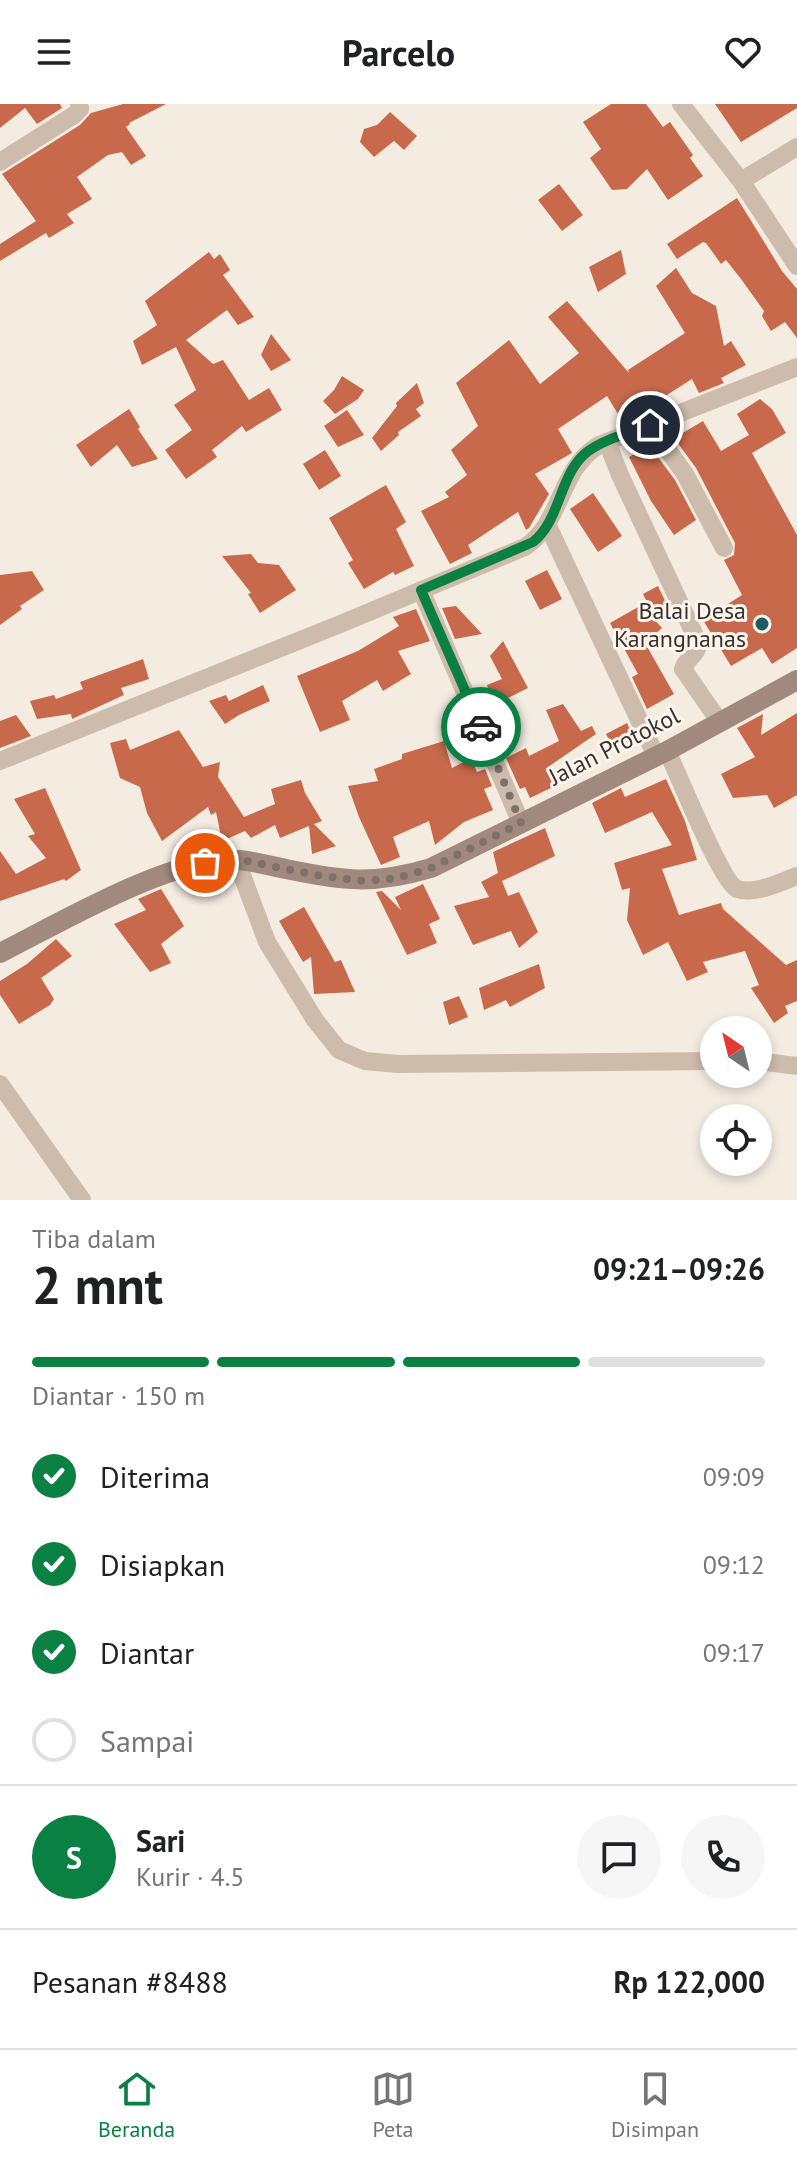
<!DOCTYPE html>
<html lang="id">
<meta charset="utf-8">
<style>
body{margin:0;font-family:"PT Sans",sans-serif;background:#f6f6f6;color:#202124;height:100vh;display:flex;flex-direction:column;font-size:30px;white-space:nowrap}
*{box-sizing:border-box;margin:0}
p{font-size:26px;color:#757577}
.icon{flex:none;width:44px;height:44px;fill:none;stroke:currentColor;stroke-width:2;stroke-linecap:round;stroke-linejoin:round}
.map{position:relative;height:1096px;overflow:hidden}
.side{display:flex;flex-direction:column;background:#fff;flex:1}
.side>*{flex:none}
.needle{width:52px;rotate:325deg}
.tools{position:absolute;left:700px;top:912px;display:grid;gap:16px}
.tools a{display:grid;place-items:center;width:72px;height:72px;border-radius:50%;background:#fff;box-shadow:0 4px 12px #0003;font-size:40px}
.pin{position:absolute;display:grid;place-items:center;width:68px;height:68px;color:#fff;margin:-34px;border:4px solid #fff;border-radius:50%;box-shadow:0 2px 8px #0007}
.courier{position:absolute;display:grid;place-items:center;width:80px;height:80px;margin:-40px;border:6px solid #0b8043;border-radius:50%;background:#fff;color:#222;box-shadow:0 2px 10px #0007}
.summary em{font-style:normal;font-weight:800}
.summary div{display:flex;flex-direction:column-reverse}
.summary{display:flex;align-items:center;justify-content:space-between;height:136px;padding:0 32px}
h1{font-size:52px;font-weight:800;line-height:60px}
.bar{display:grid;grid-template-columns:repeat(4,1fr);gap:12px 8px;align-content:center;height:96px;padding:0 32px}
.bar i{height:10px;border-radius:6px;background:#e0e0e0}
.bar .active{background:#0b8043}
.bar p{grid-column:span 4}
.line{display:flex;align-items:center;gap:20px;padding:0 32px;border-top:2px solid #e0e0e0}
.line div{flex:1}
.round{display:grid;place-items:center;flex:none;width:84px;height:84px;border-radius:42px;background:#f6f6f6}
ol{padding:0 32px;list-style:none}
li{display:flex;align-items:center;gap:24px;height:88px}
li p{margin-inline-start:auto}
li .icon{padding:8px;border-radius:50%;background:#0b8043;color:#fff;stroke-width:4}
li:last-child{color:#757577}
li i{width:44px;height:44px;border:4px solid #e0e0e0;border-radius:50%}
header{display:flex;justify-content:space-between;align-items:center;height:104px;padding:0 32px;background:#fff;font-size:36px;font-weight:800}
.menu{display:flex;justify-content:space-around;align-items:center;height:112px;border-top:2px solid #e0e0e0;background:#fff;font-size:22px;color:#757577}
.menu a{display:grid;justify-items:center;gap:4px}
.menu .active{color:#0b8043}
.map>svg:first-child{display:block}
</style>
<header><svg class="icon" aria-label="menu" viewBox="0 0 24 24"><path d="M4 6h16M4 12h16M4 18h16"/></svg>Parcelo<svg class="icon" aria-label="heart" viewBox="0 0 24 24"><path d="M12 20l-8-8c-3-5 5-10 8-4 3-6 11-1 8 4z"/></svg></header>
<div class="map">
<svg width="797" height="1096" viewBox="0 0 797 1096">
<rect width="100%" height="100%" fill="#f4ebe1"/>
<path fill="#c8694b" d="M0,0H60L62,4L37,20L25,4L0,24Z
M123,0H166L129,19L130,20L126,23L146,52L131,61L122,48L108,51L77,73L92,95L67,110L74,119L49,134L46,129L0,157V140L36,117L2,70L80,21L91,9Z
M611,0H646L663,23L670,18L693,51L690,54L703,72L668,96L647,65L627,85L612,86L590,54L601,45L583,18Z
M715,0H797V4L741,38Z
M390,8L417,32L404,46L394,37L374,53L360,38L364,25L377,21Z
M559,80L583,111L562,127L538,96Z
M737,94L782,167L797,185V234L785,218L771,227L762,212L764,207L741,175L726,156L721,160L706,139L703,138L677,155L667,140Z
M621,146L626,170L598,188L589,163Z
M209,148L214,155L220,150L230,166L223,171L254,213L238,221L227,206L186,236L213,260L223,256L249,296L269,284L282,306L246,328L242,322L212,346L217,353L186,375L165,346L192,326L174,301L196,286L176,243L142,261L133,237L157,221L145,197Z
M676,164L692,189L716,202L724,242L731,237L746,261L721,274L724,279L699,289L692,275L648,303L642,294L618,310L607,292L558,325L572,349L535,370L549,390L529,424L526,426L518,408L468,441L472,449L450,460L421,407L449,393L445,388L467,371L451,346L478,322L456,279L509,236L540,280L579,249L548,213L567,197L629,269L628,266L685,229L656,182Z
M271,230L291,256L271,267L261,251Z
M342,272L364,286L358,295L335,310L323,297L334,286Z
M417,279L424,299L416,305L421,312L398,328L399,331L381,347L372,334L397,302L396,299Z
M760,295L772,305L786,329L752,349L797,431V544L772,560L762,544L731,562L703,516L742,491L724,456L734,451L735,439L696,364L674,334L703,317L721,347L749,331L737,310Z
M129,305L140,323L138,325L158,355L132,363L117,341L91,363L76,341Z
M347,306L364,331L338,343L324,322Z
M649,341L675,376L696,416L674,431L651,397L629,353Z
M325,346L341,372L319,386L303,360Z
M386,381L406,418L396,425L414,462L395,471L393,468L364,485L348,459L353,456L329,414Z
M593,389L622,432L598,448L570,405Z
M251,450L258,459L279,461L296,486L260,509L248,490L251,489L222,452Z
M547,466L562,495L540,506L525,477Z
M32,467L44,486L20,502L22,505L0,521V471Z
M658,482L669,505L653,514L662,524L645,539L674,590L647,605L632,573L638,570L610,519L647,498L643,490Z
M456,502L482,530L455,535L442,504Z
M416,505L430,537L398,547L411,570L383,587L377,576L342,597L350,616L320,628L297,572L358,547L399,522L393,513Z
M503,537L528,584L494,601L487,581L502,575L490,552Z
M143,555L149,575L121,584L124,591L72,615L71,610L37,615L30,597L54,591L56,595L83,585L80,578Z
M263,581L270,597L239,611L225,620L209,597L226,591L229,597Z
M563,600L581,627L592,622L596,630L548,663L557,681L530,694L525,683L520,685L506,654L526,644L529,652L559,637L546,606Z
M797,609V691L774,704L767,691L733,694L721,670L755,653L737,624L763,610L761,631Z
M16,611L31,632L0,644V617Z
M627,619L636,638L615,648L606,630Z
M179,626L203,663L220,658L218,673L244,713L275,700L271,685L301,676L305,689L322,717L314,720L336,742L312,750L309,722L280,734L275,721L251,734L245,727L222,737L216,708L211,711L208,703L162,737L147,709L140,683L120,674L110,639L126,635L130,646Z
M444,637L452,664L471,654L477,668L485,665L492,682L484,685L493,706L464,718L435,741L429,717L393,733L400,753L381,761L359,713L348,682L378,677L374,665L402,655V650Z
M666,675L685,717L697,756L662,765L679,811L721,799L723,805L786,861L797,856V897L785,902L788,909L774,919L751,884L759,881L745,847L703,858L708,868L687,877L668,838L643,851L627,816L630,784L622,786L614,759L672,741L652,708L605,729L592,699L621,684L625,693Z
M45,684L81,766L66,777L64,775L0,797V747L16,770L46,754L28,732L35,730L14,695Z
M545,724L555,752L502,777L508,792L519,788L538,828L519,844L511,827L473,841L454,802L489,793L481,778L498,769L493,748Z
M423,780L440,815L429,820L437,839L407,851L376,788L382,787L401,806L395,793Z
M161,785L184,822L161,840L171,859L150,868L114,820L146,806L138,795Z
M304,803L335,858L341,856L355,888L314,890L311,853L303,858L279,817Z
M56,835L72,852L41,874L54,895L50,901L19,920L0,891V877L27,860Z
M539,860L545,884L510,903L506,896L484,906L479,884Z
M459,892L468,913L449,921L443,898Z"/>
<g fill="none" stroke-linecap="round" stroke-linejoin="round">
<path stroke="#cdbbac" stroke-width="18" d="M681,0L741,77L797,162
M0,58L74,11L80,5L79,0
M741,77L797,43
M650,321L685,370L724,444
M607,338L620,371L698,538C699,551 686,554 683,565L719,617
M547,420L656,652
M421,486L521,719
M667,647C678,669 721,778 737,785C755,791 780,778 797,772
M0,657L338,521L525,443C563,418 558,366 599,341L797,263
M236,755L267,838L315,916L339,946L365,957L398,960L714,957
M758,957L797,962
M0,980L82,1096"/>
<path stroke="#a18a7d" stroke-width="20" d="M0,849C58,820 174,751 238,756C254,757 270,762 286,765C343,777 374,781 431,764L667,647L797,576"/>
</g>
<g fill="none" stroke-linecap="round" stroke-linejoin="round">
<path stroke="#7c716b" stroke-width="8" stroke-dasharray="0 14.4" d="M205,759L236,755L322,772L365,777L397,774L431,764L521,719L481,623"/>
<path stroke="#0b8043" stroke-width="10" d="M481,623L421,486L533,438C561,416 559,370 587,348C604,335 630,329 650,321"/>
</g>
<circle fill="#1f5a5e" stroke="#fbf5ee" stroke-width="3" cx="762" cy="520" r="8"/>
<g text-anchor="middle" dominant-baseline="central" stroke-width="6" stroke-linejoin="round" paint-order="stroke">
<g font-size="24" fill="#3b302b" stroke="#fbf5ee" text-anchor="end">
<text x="746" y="506">Balai Desa<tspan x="746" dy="28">Karangnanas</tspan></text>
</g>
<g font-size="24" fill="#3b302b" stroke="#fbf5ee">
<text transform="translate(614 642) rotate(-27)">Jalan Protokol</text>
</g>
</g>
</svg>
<div class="tools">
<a><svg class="needle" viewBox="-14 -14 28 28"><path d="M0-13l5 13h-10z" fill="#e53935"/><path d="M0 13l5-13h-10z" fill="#757577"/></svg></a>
<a><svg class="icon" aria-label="locate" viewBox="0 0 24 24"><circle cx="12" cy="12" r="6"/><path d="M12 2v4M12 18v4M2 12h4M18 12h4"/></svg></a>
</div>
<div class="pin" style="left:205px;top:759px;background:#ea580c"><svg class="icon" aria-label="bag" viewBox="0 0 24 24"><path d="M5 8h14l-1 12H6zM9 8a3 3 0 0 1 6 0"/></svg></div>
<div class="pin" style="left:650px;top:321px;background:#1f2937"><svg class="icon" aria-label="home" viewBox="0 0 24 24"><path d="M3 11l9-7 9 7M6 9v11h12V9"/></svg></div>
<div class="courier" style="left:481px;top:623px"><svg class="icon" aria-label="car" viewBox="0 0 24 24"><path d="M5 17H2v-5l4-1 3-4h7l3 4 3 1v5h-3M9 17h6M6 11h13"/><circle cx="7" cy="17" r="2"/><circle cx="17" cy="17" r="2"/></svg></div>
</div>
<section class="side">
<div class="summary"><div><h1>2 mnt</h1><p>Tiba dalam</p></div><em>09:21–09:26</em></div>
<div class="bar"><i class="active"></i><i class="active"></i><i class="active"></i><i></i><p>Diantar · 150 m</p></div>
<ol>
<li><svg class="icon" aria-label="check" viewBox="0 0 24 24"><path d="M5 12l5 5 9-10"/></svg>Diterima<p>09:09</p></li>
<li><svg class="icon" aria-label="check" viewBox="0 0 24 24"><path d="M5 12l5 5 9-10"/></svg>Disiapkan<p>09:12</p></li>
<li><svg class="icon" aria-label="check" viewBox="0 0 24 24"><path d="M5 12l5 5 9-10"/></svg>Diantar<p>09:17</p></li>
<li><i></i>Sampai</li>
</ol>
<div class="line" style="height:144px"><b class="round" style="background:#0b8043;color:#fff">S</b><div><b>Sari</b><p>Kurir · 4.5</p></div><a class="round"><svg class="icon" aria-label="chat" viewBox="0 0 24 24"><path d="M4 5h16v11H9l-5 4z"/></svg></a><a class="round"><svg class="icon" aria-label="phone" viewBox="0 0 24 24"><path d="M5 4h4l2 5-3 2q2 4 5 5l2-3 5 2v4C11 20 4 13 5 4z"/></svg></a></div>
<div class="line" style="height:104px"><div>Pesanan #8488</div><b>Rp 122,000</b></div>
</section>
<nav class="menu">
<a class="active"><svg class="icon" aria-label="home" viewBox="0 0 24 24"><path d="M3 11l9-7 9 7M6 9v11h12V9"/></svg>Beranda</a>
<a><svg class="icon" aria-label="map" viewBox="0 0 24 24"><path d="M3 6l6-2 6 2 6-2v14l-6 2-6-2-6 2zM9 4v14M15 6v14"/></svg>Peta</a>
<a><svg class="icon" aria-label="saved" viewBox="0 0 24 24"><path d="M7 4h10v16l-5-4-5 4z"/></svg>Disimpan</a>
</nav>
